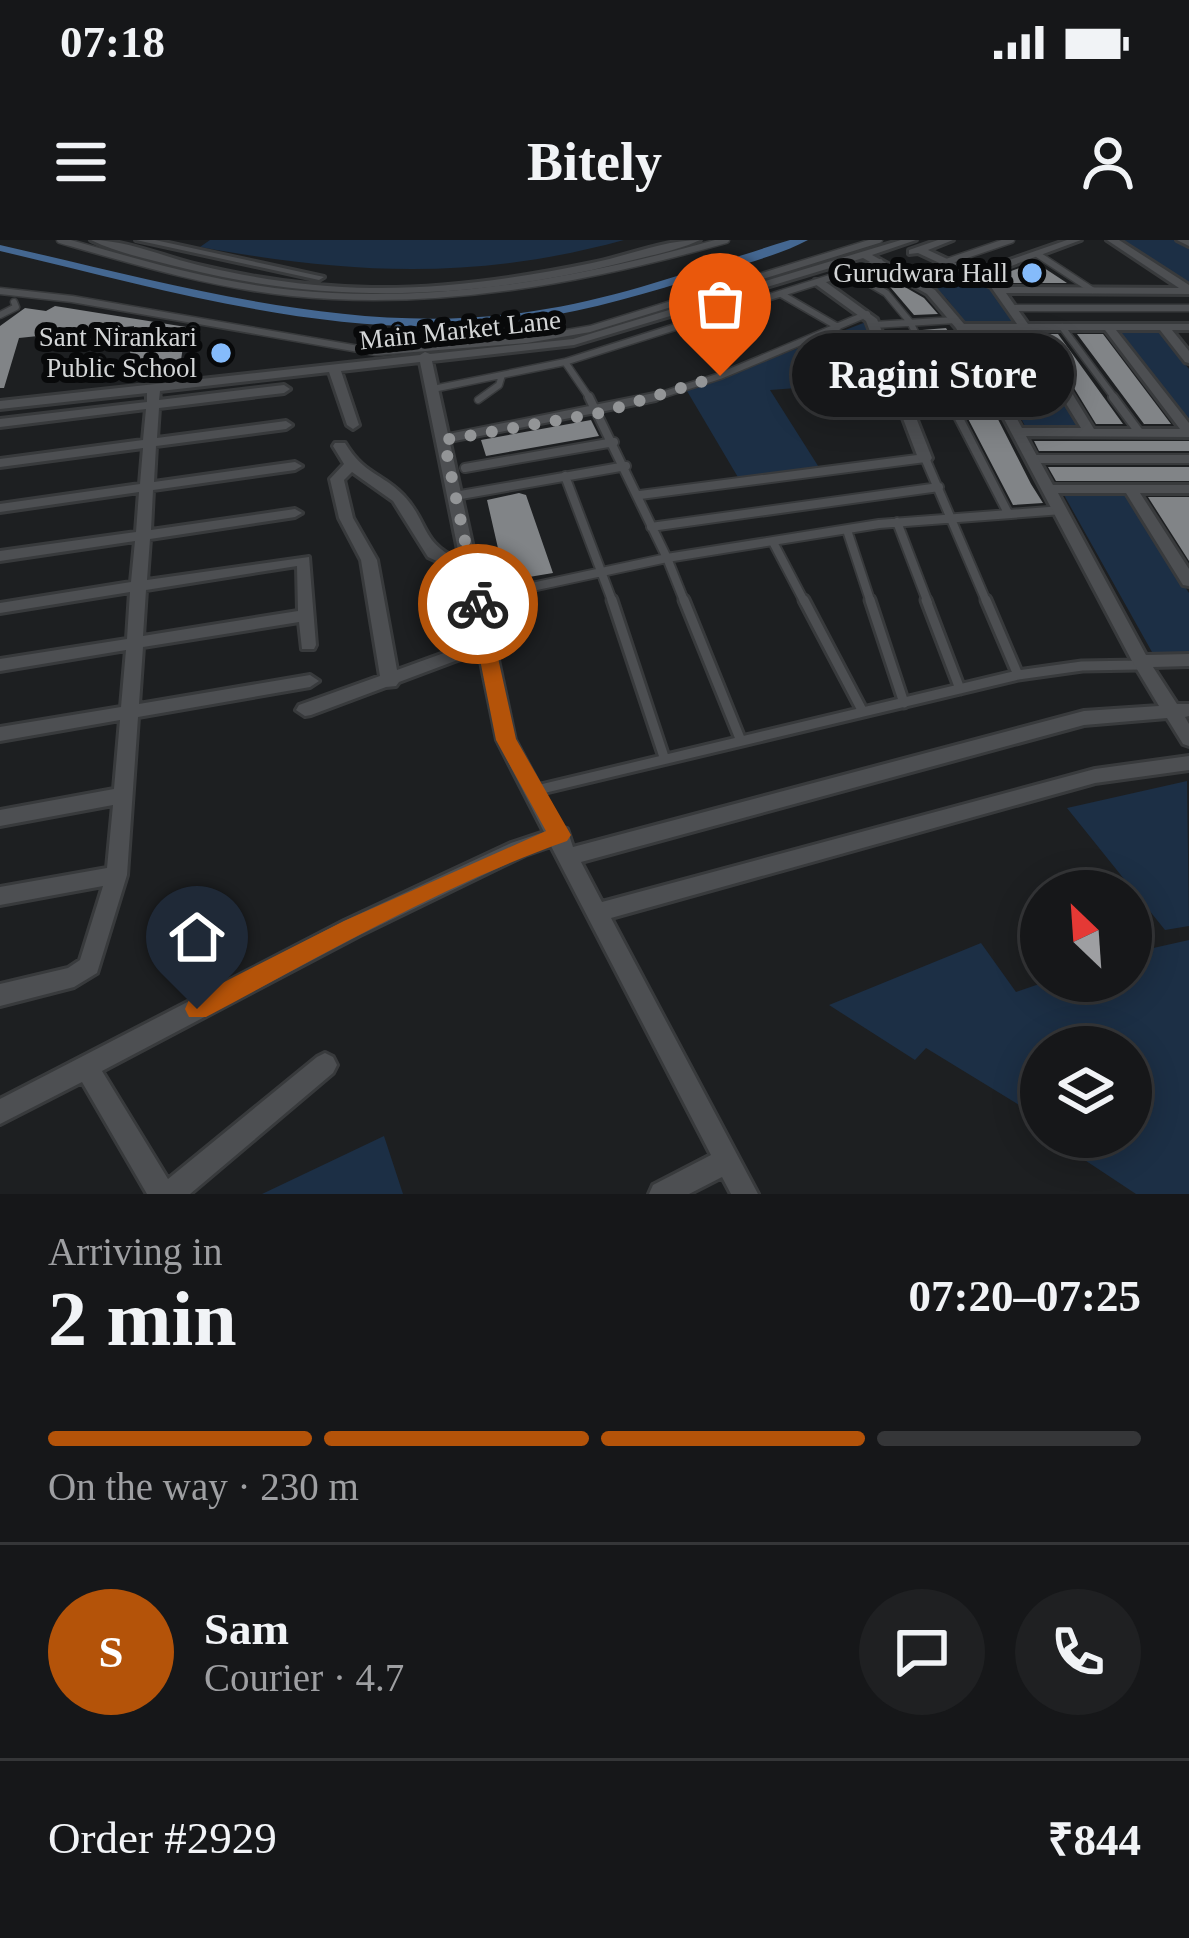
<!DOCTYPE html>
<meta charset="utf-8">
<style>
body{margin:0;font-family:"Times New Roman",serif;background:#1f2022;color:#f1f3f6;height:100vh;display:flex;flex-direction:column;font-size:45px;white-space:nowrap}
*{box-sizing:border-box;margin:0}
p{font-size:39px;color:#9e9fa2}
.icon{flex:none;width:66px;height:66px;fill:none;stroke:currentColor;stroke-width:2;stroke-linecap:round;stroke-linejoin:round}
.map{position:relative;height:954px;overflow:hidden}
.details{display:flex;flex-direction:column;background:#161719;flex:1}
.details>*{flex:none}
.needle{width:78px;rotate:335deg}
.fabs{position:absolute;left:1020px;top:630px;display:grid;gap:24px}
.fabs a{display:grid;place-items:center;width:132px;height:132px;border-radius:50%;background:#161719;box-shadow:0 6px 30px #0003,0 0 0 3px #353638;font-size:60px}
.pin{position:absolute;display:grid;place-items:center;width:102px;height:102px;color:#fff;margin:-123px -51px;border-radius:50% 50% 50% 0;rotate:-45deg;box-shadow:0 0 12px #0007}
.pin .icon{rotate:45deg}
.courier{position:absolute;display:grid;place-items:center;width:120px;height:120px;margin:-60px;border:9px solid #b45309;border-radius:50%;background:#fff;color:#222;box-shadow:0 3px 15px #0007}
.bubble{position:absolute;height:84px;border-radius:42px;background:#161719;box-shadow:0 6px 30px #0003,0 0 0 3px #353638;font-size:39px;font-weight:800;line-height:84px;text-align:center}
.head em{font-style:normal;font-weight:800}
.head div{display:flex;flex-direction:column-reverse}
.head{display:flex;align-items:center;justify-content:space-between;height:204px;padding:0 48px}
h1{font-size:78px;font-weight:800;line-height:90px}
.bar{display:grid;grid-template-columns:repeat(4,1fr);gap:18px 12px;align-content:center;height:144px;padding:0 48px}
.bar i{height:15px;border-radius:9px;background:#353638}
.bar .selected{background:#b45309}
.bar p{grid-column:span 4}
.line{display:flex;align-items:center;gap:30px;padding:0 48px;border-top:3px solid #353638}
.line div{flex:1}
.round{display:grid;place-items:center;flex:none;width:126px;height:126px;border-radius:63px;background:#1f2022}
.status{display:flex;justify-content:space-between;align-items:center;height:84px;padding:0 60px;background:#161719;direction:ltr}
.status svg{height:33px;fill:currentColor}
header{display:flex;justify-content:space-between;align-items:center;height:156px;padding:0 48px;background:#161719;font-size:54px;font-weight:800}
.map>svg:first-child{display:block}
</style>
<div class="status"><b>07:18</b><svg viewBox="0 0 49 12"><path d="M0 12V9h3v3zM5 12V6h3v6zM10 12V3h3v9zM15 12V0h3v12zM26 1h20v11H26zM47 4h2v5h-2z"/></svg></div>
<header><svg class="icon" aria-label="menu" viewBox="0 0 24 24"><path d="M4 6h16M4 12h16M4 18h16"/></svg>Bitely<svg class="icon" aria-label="person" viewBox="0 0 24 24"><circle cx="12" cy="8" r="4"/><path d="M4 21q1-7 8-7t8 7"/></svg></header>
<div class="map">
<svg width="1189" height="954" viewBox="0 0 1189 954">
<rect width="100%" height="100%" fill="#1d1f21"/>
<path fill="#1c2f45" d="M210,0H624C474,41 350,34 200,7Z
M1117,0H1176L1189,5V46Z
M951,26L988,44L1015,82H964L947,59L912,38Z
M866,82L889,141L770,150L820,229L739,239L687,151Z
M1114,89L1157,90L1189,129V184Z
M976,90H1023L1082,188H1026Z
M1064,255H1127L1189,353V412H1152Z
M1187,541L1189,686L1165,690L1067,568Z
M1189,700V954H1136L1050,897H1131V807H1041V891L1033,886L1037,876L926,808L915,820L829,765L981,703L1016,752L1048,741H1131V713Z
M384,896L403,954H262Z"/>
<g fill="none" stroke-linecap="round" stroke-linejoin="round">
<path fill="#446791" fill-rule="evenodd" d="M790,0H808C775,18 723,29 686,41C625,60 563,77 498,83C330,100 162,49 0,11V5C173,44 355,99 534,71C622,58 705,26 790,0Z"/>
</g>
<path fill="#818487" d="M1035,22L1067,43H1003L995,37Z
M877,31L924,58L938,74L914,75L891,48L868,34Z
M55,66L186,87L179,133L127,135L134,86L19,98L4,148H0V86L25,68L46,71Z
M946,88L957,106L971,130L944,132L922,90Z
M906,91L928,133L904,135L887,92Z
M1041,94H1058L1123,184H1096Z
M1077,94H1103L1171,184H1144Z
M980,144L1031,244L1043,263L1013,265L951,146Z
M591,180L599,196L486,216L481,200Z
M1034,201H1189V211H1039Z
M1048,227H1189V241H1056Z
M519,253L526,255L553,333L511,340L500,317L487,260Z
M1148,257H1189V321Z"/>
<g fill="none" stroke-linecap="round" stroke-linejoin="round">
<g stroke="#383a3c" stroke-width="9">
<path id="lane-far2" d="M60,0C136,22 213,45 292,53C438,68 586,40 726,0
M1037,14L1092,50
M946,22L1011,0
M850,32L886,53L910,82
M0,51L72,59L376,112L526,100L590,89L879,0
M781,54L838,87
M1012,68H1189
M0,75L16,67L14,62
M911,84L950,160
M873,85L956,80
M1062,87L1116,160
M565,122L591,160
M898,143L988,136
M433,149L565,122L880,22
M478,160L499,145L502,135
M646,160L720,136L867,74"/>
</g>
<g stroke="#383a3c" stroke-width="12">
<path id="lane-far1" d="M948,157L1008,273
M1113,157L1139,192
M444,199L655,157
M1035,219H1189
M465,228L614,202
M565,236L613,363
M640,255L925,218L987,363
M455,256L626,226
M897,282L928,363
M651,287L939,247
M847,290L871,363
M773,302L805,363
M476,359L667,318L589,157
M685,363L667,318L879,284L1062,270"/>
</g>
<g stroke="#383a3c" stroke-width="15">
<path id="lane" d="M612,360L664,517
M684,360L741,501
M804,360L863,472
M870,360L904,463
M926,360L960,449
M986,360L1018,435
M533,551L1018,435L1082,426L1138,425L1141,421"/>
</g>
<g stroke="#383a3c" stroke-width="6">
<path id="street" d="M91,0C127,0 164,17 198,25C256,39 313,47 372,48C446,49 520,38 592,23C627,16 664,0 700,0C677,11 647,16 621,23C477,59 332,65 187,29C156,21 119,14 91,0Z
M136,0H155L324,37L319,40Z
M901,0H916L872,15L935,50L964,84H1017L991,47L918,13L909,14V10L938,0H953L928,10L975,32L1067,0H1081L984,36L1002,47L1179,48L1107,0H1119L1189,45V54L1006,53L1028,84H1189V90H1172L1189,111V123L1185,122L1160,90H1116L1189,183V197L1026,196L1053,245H1189V253H1140L1189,329V346L1183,345L1126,253H1058L1146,415L1189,414V426L1153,427L1177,464H1189V476L1185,477L1189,484V506L1183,504L1167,478L1084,485L581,622L602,662L1095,529L1189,516V530L1095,543L611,678L758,954H731L722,937L689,954H649L653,945L711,915L551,606L525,615L360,695L102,831L168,939L317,817L325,813L333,817L337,825L333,833L190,954H147L82,842L0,884V859L344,681L511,603L544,592L497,500L479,412L399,442L396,446L386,447L311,475L305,476L296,470L299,465L380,436L361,320L339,278L330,239L344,224L333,206L335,203H345C364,235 382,233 403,255C429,282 420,303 460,320L420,122L341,131L359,185L353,189L347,185L329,132L160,151L159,160L284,145L290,149L284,153L159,168L157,198L286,181L292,185L286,189L156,206L154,242L295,222L302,226L295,230L153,250L151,290L295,269L302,273L295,277L150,299L147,340L309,317L316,405L314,409H302L299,382L143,407L139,464L310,435L319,441L310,447L138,477L127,635L97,733L74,747L0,766V744L68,728L80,720L103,646L0,665V647L107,628L113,565L0,586V570L114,549L120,480L0,501V487L121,467L126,410L0,431V419L127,399L130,352L0,373V363L131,342L135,301L0,321V311L136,292L139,252L0,272V264L140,244L143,208L0,227V219L143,200L146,169L0,187V179L147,162V153L0,169V161L420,115L425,112L430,114L573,99ZM863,18L927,54L956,88L1132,421L1159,466L1084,471L573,607L567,589L562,588L515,500L495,406L496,403L493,399L432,121L574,105ZM968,90H1021L1081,188H1022ZM1033,90H1105L1180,189H1094ZM352,232L393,261L428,317L463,333L477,401L397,430L377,320L353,278L344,240ZM297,326L298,371L143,396L146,350Z
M1177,0H1189V6Z
M815,40H823L877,79L932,218L930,221H920L918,218L866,81L815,44Z"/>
</g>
<use href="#lane-far2" stroke="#4d4f52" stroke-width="6"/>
<use href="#lane-far1" stroke="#4d4f52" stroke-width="8"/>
<use href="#lane" stroke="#4d4f52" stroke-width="9"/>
<use href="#street" fill="#4d4f52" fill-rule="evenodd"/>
</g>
<path fill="#b45309" d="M478,358L486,364L516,499L571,595L567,601C442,645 323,715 206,777H189L185,769L189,760L344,681L546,591L496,500L469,364Z"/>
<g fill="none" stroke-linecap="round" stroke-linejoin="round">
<path stroke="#939597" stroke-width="12" stroke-dasharray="0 21.6" d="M478,364L444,200L600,173L720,136"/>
</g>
<g fill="#85bbfb" stroke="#08090a" stroke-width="4.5">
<circle cx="1032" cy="33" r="12"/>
<circle cx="221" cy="113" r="12"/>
</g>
<g text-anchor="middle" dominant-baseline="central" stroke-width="12" stroke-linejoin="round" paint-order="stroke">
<g font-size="27" fill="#d3d5d6" stroke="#08090a" text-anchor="end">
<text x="1008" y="33">Gurudwara Hall</text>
<text x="197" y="97">Sant Nirankari<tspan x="197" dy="31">Public School</tspan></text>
</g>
<g font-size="27" fill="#d3d5d6" stroke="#08090a">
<text transform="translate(460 90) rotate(-6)">Main Market Lane</text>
</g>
</g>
</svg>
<div class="fabs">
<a><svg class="needle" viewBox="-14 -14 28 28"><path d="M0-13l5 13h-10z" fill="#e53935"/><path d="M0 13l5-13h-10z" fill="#9e9fa2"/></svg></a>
<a><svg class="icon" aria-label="layers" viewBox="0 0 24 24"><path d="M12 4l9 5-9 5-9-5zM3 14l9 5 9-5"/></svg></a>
</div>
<div class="pin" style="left:720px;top:136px;background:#ea580c"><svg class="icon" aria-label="bag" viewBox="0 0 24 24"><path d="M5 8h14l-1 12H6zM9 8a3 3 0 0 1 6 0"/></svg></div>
<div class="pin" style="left:197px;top:769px;background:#1f2937"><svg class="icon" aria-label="home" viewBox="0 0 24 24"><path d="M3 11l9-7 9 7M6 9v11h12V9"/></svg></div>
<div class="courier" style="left:478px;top:364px"><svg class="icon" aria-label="bike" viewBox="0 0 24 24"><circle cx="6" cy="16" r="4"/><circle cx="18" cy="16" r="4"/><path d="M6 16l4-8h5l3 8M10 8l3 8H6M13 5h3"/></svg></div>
<div class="bubble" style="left:792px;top:93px;width:282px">Ragini Store</div>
</div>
<section class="details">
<div class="head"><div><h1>2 min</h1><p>Arriving in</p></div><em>07:20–07:25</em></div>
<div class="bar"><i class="selected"></i><i class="selected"></i><i class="selected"></i><i></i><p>On the way · 230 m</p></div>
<div class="line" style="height:216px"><b class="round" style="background:#b45309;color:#fff">S</b><div><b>Sam</b><p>Courier · 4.7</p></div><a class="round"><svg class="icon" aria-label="chat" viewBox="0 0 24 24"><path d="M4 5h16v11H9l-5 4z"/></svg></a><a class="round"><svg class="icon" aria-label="phone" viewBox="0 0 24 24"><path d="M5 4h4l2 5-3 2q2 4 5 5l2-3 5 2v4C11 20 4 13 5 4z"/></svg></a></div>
<div class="line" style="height:156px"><div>Order #2929</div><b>₹844</b></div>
</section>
